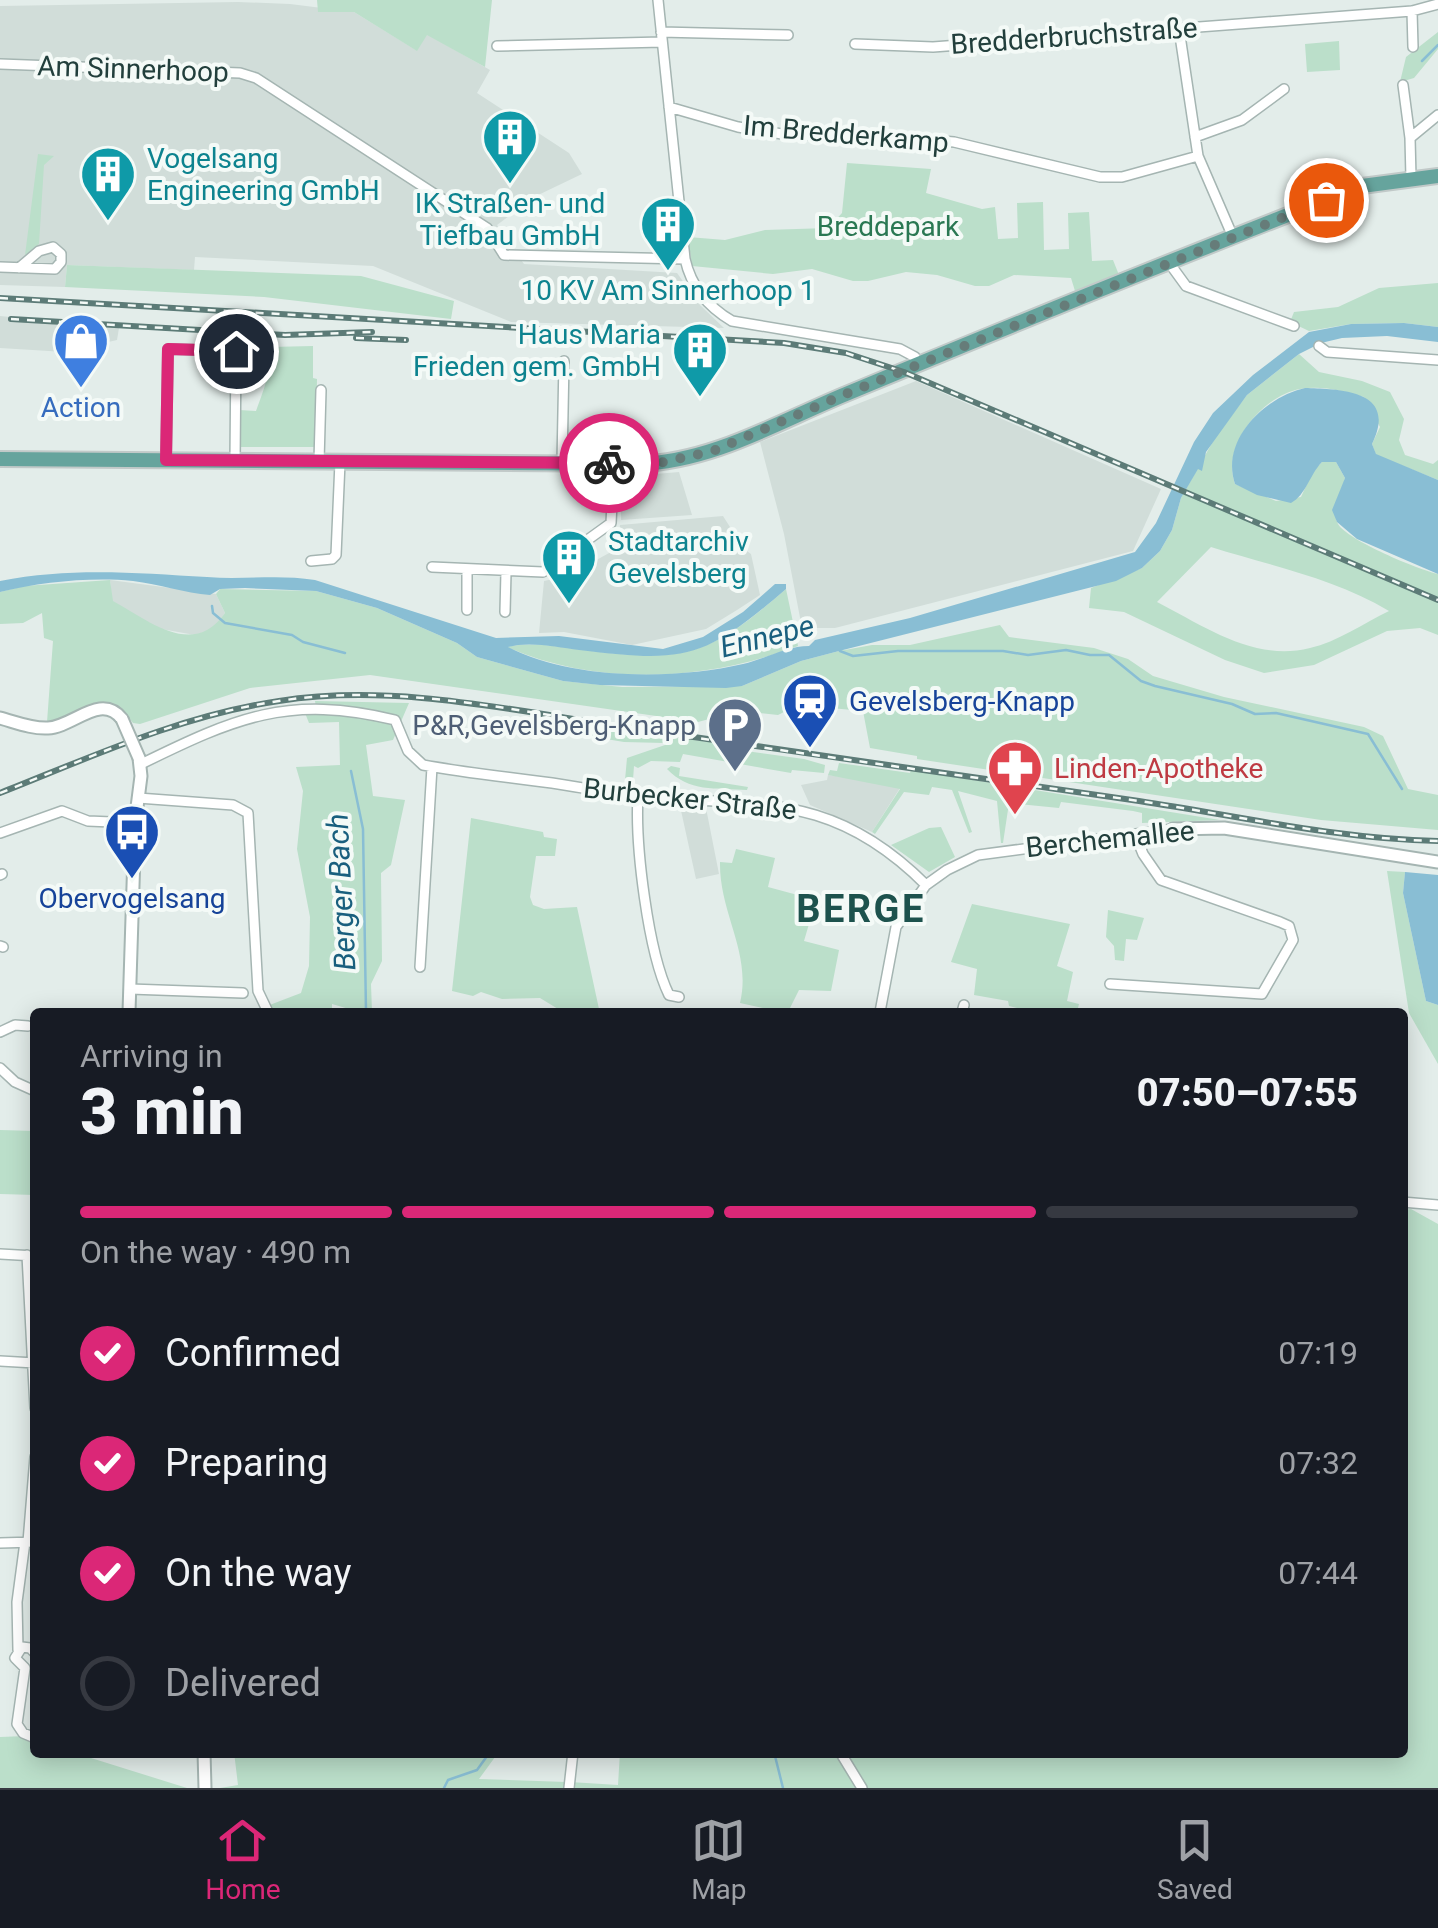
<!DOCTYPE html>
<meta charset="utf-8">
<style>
body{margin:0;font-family:Roboto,sans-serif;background:#242831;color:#f1f3f6;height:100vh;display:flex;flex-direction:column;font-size:38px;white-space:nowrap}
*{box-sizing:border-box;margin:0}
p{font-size:32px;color:#9ea1a6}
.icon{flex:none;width:55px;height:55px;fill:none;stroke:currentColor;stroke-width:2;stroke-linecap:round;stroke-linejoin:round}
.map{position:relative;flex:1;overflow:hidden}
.sheet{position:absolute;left:30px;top:1008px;width:1378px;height:750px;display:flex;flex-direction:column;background:#171b24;border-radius:10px;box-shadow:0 5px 25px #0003}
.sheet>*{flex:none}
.pin{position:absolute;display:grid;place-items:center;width:85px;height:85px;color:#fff;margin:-42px;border:5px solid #fff;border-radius:50%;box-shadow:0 2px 10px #0007}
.courier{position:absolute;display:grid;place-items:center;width:100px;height:100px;margin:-50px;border:8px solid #db2777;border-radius:50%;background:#fff;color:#222;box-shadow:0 2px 12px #0007}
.summary em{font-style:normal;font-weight:800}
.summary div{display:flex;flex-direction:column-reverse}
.summary{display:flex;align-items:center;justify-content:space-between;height:170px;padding:0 50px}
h1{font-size:65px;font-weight:800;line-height:75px}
.bar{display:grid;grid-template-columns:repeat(4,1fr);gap:15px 10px;align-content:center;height:120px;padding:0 50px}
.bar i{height:12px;border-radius:8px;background:#363941}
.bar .selected{background:#db2777}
.bar p{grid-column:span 4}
ol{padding:0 50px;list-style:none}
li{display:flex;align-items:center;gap:30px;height:110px}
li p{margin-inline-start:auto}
li .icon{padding:10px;border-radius:50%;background:#db2777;color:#fff;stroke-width:4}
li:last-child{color:#9ea1a6}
li i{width:55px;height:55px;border:5px solid #363941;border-radius:50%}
.menu{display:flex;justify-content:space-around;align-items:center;height:140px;border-top:2px solid #363941;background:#171b24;font-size:28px;color:#9ea1a6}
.menu a{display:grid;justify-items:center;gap:5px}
.menu .selected{color:#db2777}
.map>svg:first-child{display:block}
</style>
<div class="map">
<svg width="1438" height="1788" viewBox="0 0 1438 1788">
<rect width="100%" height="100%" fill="#e3edea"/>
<path fill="#d1ddd9" d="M238,2L290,4L354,12L416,50L427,34L490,70L477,93L569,153L582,174L534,197L497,225L524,264L677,273L700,305L724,328L511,322L373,266L195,257L194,270L67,265L65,287L0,285V6Z
M0,316L119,328L117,340L65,352L0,348Z
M916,381L1161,489L1133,551L835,628H802L784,534L760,442Z
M679,472L692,515L621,520V477Z
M723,516L744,549L751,554L760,595L737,610L706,629L632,645L564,632L539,633L544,581L567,576L611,552L618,544L620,525Z
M110,580L216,594L225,613L214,629L195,635L150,627L112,601Z
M828,775L867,780L900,788L872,832L810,805L801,785L827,780Z
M686,805L706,808L719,874L696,879L680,806Z"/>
<path fill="#bbdfca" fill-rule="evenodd" d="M317,0H492L485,67L427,35L417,51L354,12H318Z
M1438,32V49L1414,78L1400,82L1406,57Z
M1339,41L1340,70L1307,72L1305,44Z
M38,154L54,156L44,165L39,244L25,255Z
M847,163L931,169L926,193L982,209L995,207L998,239L1018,238L1017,203L1043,202L1044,250L1069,249L1068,213L1089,212L1092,261L1113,260L1119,275L1075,291L1071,278L1014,275L989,286H975L937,275L906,272L868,281H853L812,269L773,274L692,266L688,237L725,240L765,230L828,228L842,213Z
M67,265L361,276L454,301L451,319L264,297L65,287Z
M1438,283V327L1404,323L1351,324L1309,331L1290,322L1294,312L1338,307L1379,288Z
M313,346V378L317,379L316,447H241L239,410L256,411C266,384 269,377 270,347Z
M1299,354L1319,372L1362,381L1390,392L1404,419L1399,440L1405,455L1433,464L1438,460V480L1376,455L1372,444L1380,427L1364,397C1343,391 1322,385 1300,389C1262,396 1221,446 1235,484L1276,501L1301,497L1313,471L1322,462H1336L1345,478C1342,494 1330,507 1338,524C1347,540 1419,570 1438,574V635L1420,628L1387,631L1314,665L1264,673L1225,660L1124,612L1089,608L1091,588L1142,568L1160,551L1172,530L1181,498L1216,436L1247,395ZM1211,547C1271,566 1334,578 1389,611C1364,623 1337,642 1310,648C1254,662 1206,627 1157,602Z
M110,580L113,601C148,620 193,659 225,613L216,594L220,589L316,591L377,608L457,643L477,657L563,681L622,687L742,686L801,661L839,651L872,645H910L1000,625L1009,637L1094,648L1128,659L1153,676L1224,697L1364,727L1383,736L1408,789L1438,795V830L1321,820L917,759V756L870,748L863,711L798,705L778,715L739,711L698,722L370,675L250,688L140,724L133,723C105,684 81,720 47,722L53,641L44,638L42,613L23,623L0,624V592L24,586Z
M786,589L798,646C706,681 598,687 507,647C530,641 560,647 584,650C685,663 709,656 786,589Z
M315,701L409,703L393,740L366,745L373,796L405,800L391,865L381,873L382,961L371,984L372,1012H350L349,1009L332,1004V1012L316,1008L311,1012H273L267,1006L301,993L309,966L310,917L297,849L303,791L296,767L340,765L339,722L309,723L305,713H317Z
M565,723L724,744V748L804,759L825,765L824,773L792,770L791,773L683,754L680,762L651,761L638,768L634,766L633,780H625L627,758L665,745L664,743L624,742L564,732Z
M839,763L910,773L911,770L923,772L1220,820L1142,823V813L1133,811L1061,802L1059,808L1009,803L1003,843H1001L997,801L958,791L972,832L969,833L952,790L932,787L929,795L904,792L875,834L872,832L900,789L828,775L830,770L837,771Z
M671,766L680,768L679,776L748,787L747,790C715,788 689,792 667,769Z
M471,818L543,832L544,837L557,839L555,856H536L530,897L533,905L544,909L577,907L599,1009L598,1012H563L540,998L502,999L481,992L473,996L452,991Z
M941,827L955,857L929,872L891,845L929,828Z
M736,849L775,858L768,887L816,900L804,941L839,950L831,991L799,990L789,1010L777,1011L740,1003C752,953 719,913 720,862L732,863Z
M1387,871L1405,872L1403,893L1426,1001L1438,1005V1064L1409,1013Z
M972,904L1070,924L1057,966L1073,972L1067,1001L1079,1004L1077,1012H1016L1017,1008L1009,1006L1008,1001L974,995L977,969L951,962Z
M1108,910L1144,918L1137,940L1126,939L1124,961L1115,960L1114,946L1106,937Z
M0,1130L35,1131V1195L0,1194Z
M1411,1209L1438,1224V1788H570V1782L618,1785L620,1752H1402L1403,1210Z
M26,1736L35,1739V1752L75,1753L187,1788H0V1737Z
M234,1752L498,1753L479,1779L567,1782L568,1788H220L238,1785Z"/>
<path fill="#89bed4" d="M1404,323L1438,327V342L1387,336L1342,338L1321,343L1299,354L1247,395L1206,452L1202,471L1198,469L1181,498L1172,530L1160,551L1142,568L1116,581L839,651L801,661L742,686L726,688L600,685L563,681L477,657L457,643L377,608L316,591L245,588L220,589L210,595C185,593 159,584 133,581C90,577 42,582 0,592V581C71,567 136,573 207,577C244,580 278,574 315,580L496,638L559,636L663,649L703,637L743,612L775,584H786V589C704,660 685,663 579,650C557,647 529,641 508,647C572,680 674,680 743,664C765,659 787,646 809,646L815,640L910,618L1135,552L1156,523L1194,442L1213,413L1253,375L1309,332L1351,324Z
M1305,388C1343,389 1398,391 1372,444L1376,454L1438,480V574L1357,539L1337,522L1332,510L1345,478L1336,462H1322C1310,474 1306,495 1291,503L1257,495L1235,484C1220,440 1265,397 1305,388Z
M1405,872L1438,875V1005L1426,1001L1403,893Z"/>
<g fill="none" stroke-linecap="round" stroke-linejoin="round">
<path stroke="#89bed4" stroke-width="2.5" d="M1422,61L1438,45
M212,606L213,613L225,623L292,635L303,642L345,653
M840,651L853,656L898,651H1003L1028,655L1066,650L1090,655H1109L1141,681L1155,686L1232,704L1255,714L1276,713L1368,734L1402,789
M351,771L363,829L366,1012
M774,1752L783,1788
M444,1788L448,1780L477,1770L490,1752"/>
<g stroke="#a5b5b2" stroke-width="12">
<path id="minor" d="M658,0L685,259C691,286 708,307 732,321L900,349L915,357L918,365
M1412,11L1413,47
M1179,29L1198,156L1233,237
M661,32L788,35
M855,44L933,47L1412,11L1438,4
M497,46L662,42
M0,64L240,73L256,78L487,228L504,255L685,259
M1403,85L1410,138
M669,107L738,127L782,134L882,136L954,142L1100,177H1122L1198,156
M1195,137L1242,120L1284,89
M1411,178L1410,138L1438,115
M1170,264L1186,286L1294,326
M0,267L55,269L61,262V254L53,247L39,251L19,268
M1319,346L1327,352L1438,360
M166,460L168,349L236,351L235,461
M319,461L321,390
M562,462L564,361
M311,561L332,559L336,555L340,462
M432,567L543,572L611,523L614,463
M467,610V569
M505,612L506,572
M141,764C235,718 288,694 395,720L408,751L423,765C466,773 509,777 552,783C580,787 608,793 636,796C757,807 831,790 926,885
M638,796C635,845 648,952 669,995L679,997
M138,798L233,805L248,813L258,991L268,1012
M0,833L62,811L88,821L135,823
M0,875L2,874
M0,946L3,947
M420,967L432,767
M1110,984L1262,994L1293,940L1289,926L1280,922L1161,880L1143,854L1135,834
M130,989L243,993
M880,1012L896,927L926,885L947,870L978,855L1173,829
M962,1012L964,1005
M0,1032L15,1025L28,1026
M0,1068L15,1082L35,1091
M1402,1202L1438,1205
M0,1254L35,1256
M27,1255L35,1408
M0,1361L35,1363
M28,1542L35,1457
M0,1543L35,1542
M18,1650L17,1602L25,1542
M35,1653L30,1648L22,1647L15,1658L25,1668L17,1724L23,1733L35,1738
M81,1752H98
M840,1752L862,1788
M569,1788L573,1752"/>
</g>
<g stroke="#a5b5b2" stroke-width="15">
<path id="tertiary" d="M0,718C15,722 32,729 48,728C73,727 101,692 122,719
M1173,829L1224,828L1438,862
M129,1012L135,823L141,776L139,758
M204,1752L205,1788"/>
</g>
<g stroke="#c1c9c8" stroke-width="18">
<path id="primary" d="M0,459L638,464C712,462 778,422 846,394C1017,323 1189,253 1362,186L1438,176"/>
</g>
<use href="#minor" stroke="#fff" stroke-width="9"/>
<use href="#tertiary" stroke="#fff" stroke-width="11"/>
<use href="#primary" stroke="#66a49d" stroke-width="14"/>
<g stroke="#5c7b77" stroke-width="6">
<path id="rail" d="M0,298L784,343L846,353L904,372L1438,600
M11,319L285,335L372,332
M356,338L406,340
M0,793C91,757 182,715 279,701C393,683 511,710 624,727C795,753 967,776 1139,801C1239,816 1337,839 1438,841"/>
</g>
<use href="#rail" stroke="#f4faf7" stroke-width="2.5" stroke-dasharray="8" stroke-linecap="butt"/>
<g stroke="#a5b5b2" stroke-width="15" stroke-linecap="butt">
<path id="tertiary-bridge" d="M122,719L139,758"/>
</g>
<use href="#tertiary-bridge" stroke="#fff" stroke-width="11"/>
</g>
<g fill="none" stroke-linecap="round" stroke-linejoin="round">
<path stroke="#667c79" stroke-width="10" stroke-dasharray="0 18" d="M609,463L655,464L713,451L848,393L1326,200"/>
<path stroke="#db2777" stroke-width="12" d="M236,351L168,349L166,460L609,463"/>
</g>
<defs>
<g id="building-pin" transform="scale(2.875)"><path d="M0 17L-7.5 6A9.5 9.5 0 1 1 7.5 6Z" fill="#0f9aa8" stroke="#f4faf7"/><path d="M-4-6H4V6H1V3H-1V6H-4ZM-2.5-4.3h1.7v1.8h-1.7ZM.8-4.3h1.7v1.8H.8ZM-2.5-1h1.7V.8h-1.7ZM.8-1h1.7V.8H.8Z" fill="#fff"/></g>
<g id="shop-pin" transform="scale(2.875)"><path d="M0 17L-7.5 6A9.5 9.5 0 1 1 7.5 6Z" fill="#3f7fe0" stroke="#f4faf7"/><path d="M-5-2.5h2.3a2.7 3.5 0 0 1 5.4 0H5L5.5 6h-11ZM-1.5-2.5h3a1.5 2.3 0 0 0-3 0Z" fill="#fff"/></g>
<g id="station-pin" transform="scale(2.875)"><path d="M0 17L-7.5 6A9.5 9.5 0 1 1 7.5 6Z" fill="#1a4fb4" stroke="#f4faf7"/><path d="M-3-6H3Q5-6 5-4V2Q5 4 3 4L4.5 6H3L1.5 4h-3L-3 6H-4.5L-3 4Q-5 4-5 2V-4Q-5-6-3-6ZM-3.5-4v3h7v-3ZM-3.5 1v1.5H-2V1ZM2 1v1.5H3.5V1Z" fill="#fff"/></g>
<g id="parking-pin" transform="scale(2.875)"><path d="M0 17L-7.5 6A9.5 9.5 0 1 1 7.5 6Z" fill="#5c6f8a" stroke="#f4faf7"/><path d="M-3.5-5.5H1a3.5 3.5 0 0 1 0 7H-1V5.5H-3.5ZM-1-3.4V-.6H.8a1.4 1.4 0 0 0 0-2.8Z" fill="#fff"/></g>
<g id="pharmacy-pin" transform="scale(2.875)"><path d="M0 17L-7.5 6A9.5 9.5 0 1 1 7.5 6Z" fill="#e0444e" stroke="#f4faf7"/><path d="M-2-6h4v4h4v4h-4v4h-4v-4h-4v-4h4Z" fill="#fff"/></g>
<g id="bus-pin" transform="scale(2.875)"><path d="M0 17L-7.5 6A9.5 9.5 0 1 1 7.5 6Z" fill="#1a4fb4" stroke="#f4faf7"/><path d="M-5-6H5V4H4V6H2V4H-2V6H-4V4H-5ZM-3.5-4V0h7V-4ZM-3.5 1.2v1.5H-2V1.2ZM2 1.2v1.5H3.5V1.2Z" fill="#fff"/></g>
</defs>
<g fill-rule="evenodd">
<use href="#building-pin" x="510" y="137"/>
<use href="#building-pin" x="108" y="174"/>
<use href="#building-pin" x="668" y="224"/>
<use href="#shop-pin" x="81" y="341"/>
<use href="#building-pin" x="700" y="350"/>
<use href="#building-pin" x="569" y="557"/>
<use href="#station-pin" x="810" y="701"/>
<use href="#parking-pin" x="735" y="725"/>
<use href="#pharmacy-pin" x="1015" y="768"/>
<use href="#bus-pin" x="132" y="832"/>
</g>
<g text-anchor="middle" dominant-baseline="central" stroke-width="8" stroke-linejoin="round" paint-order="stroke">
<g font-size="28" fill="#223f3c" stroke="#f4faf7">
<text transform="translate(1074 36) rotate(-4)">Bredderbruchstraße</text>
<text transform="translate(133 69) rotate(2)">Am Sinnerhoop</text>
<text transform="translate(846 134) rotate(5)">Im Bredderkamp</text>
<text transform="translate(690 799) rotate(6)">Burbecker Straße</text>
<text transform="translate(1110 839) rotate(-6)">Berchemallee</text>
</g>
<g font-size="28" fill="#0d838f" stroke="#f4faf7" text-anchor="start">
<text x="147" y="158">Vogelsang<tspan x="147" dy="32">Engineering GmbH</tspan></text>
<text x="510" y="203" text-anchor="middle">IK Straßen- und<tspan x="510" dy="32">Tiefbau GmbH</tspan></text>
<text x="668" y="290" text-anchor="middle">10 KV Am Sinnerhoop 1</text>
<text x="661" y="334" text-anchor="end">Haus Maria<tspan x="661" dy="32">Frieden gem. GmbH</tspan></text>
<text x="608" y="541">Stadtarchiv<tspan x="608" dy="32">Gevelsberg</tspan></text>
</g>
<g font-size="28" fill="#2a7853" stroke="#f4faf7">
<text x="888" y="226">Breddepark</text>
</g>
<g font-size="28" fill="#366cbe" stroke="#f4faf7">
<text x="81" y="407">Action</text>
</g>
<g font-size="28" fill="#164399" stroke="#f4faf7" text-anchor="start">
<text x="849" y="701">Gevelsberg-Knapp</text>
<text x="132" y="898" text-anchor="middle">Obervogelsang</text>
</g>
<g font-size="28" fill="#4e5e75" stroke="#f4faf7" text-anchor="end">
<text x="696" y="725">P&amp;R,Gevelsberg-Knapp</text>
</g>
<g font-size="28" fill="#be3a42" stroke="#f4faf7" text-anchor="start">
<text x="1054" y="768">Linden-Apotheke</text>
</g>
<g font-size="30" font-style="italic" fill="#195f7e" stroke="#f4faf7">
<text transform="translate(767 636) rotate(-14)">Ennepe</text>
<text transform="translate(341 892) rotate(-93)">Berger Bach</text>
</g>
<g font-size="38" font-weight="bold" letter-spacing="2.5" fill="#1d524d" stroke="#f4faf7">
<text x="861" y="909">BERGE</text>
</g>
</g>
</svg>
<div class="pin" style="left:1326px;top:200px;background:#ea580c"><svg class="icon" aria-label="bag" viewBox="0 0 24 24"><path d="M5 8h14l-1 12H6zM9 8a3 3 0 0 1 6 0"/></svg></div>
<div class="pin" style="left:236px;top:351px;background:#1f2937"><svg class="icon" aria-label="home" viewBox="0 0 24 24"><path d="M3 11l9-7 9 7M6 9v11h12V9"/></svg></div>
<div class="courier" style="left:609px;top:463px"><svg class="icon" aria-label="bike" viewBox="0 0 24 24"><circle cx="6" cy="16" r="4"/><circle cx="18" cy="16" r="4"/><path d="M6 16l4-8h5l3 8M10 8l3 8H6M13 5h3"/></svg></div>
<section class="sheet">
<div class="summary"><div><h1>3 min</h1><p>Arriving in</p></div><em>07:50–07:55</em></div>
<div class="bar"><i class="selected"></i><i class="selected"></i><i class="selected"></i><i></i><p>On the way · 490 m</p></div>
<ol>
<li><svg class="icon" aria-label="check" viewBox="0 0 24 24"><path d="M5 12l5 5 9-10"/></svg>Confirmed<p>07:19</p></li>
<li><svg class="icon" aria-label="check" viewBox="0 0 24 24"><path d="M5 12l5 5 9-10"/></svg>Preparing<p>07:32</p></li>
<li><svg class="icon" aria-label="check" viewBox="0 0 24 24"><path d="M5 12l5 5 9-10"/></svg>On the way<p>07:44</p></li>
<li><i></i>Delivered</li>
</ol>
</section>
</div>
<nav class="menu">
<a class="selected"><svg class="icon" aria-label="home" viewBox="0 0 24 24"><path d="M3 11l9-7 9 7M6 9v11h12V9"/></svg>Home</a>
<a><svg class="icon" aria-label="map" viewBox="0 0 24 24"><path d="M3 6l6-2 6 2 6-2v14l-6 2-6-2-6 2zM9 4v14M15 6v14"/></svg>Map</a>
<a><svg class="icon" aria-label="saved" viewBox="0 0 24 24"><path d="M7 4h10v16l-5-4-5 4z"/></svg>Saved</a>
</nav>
